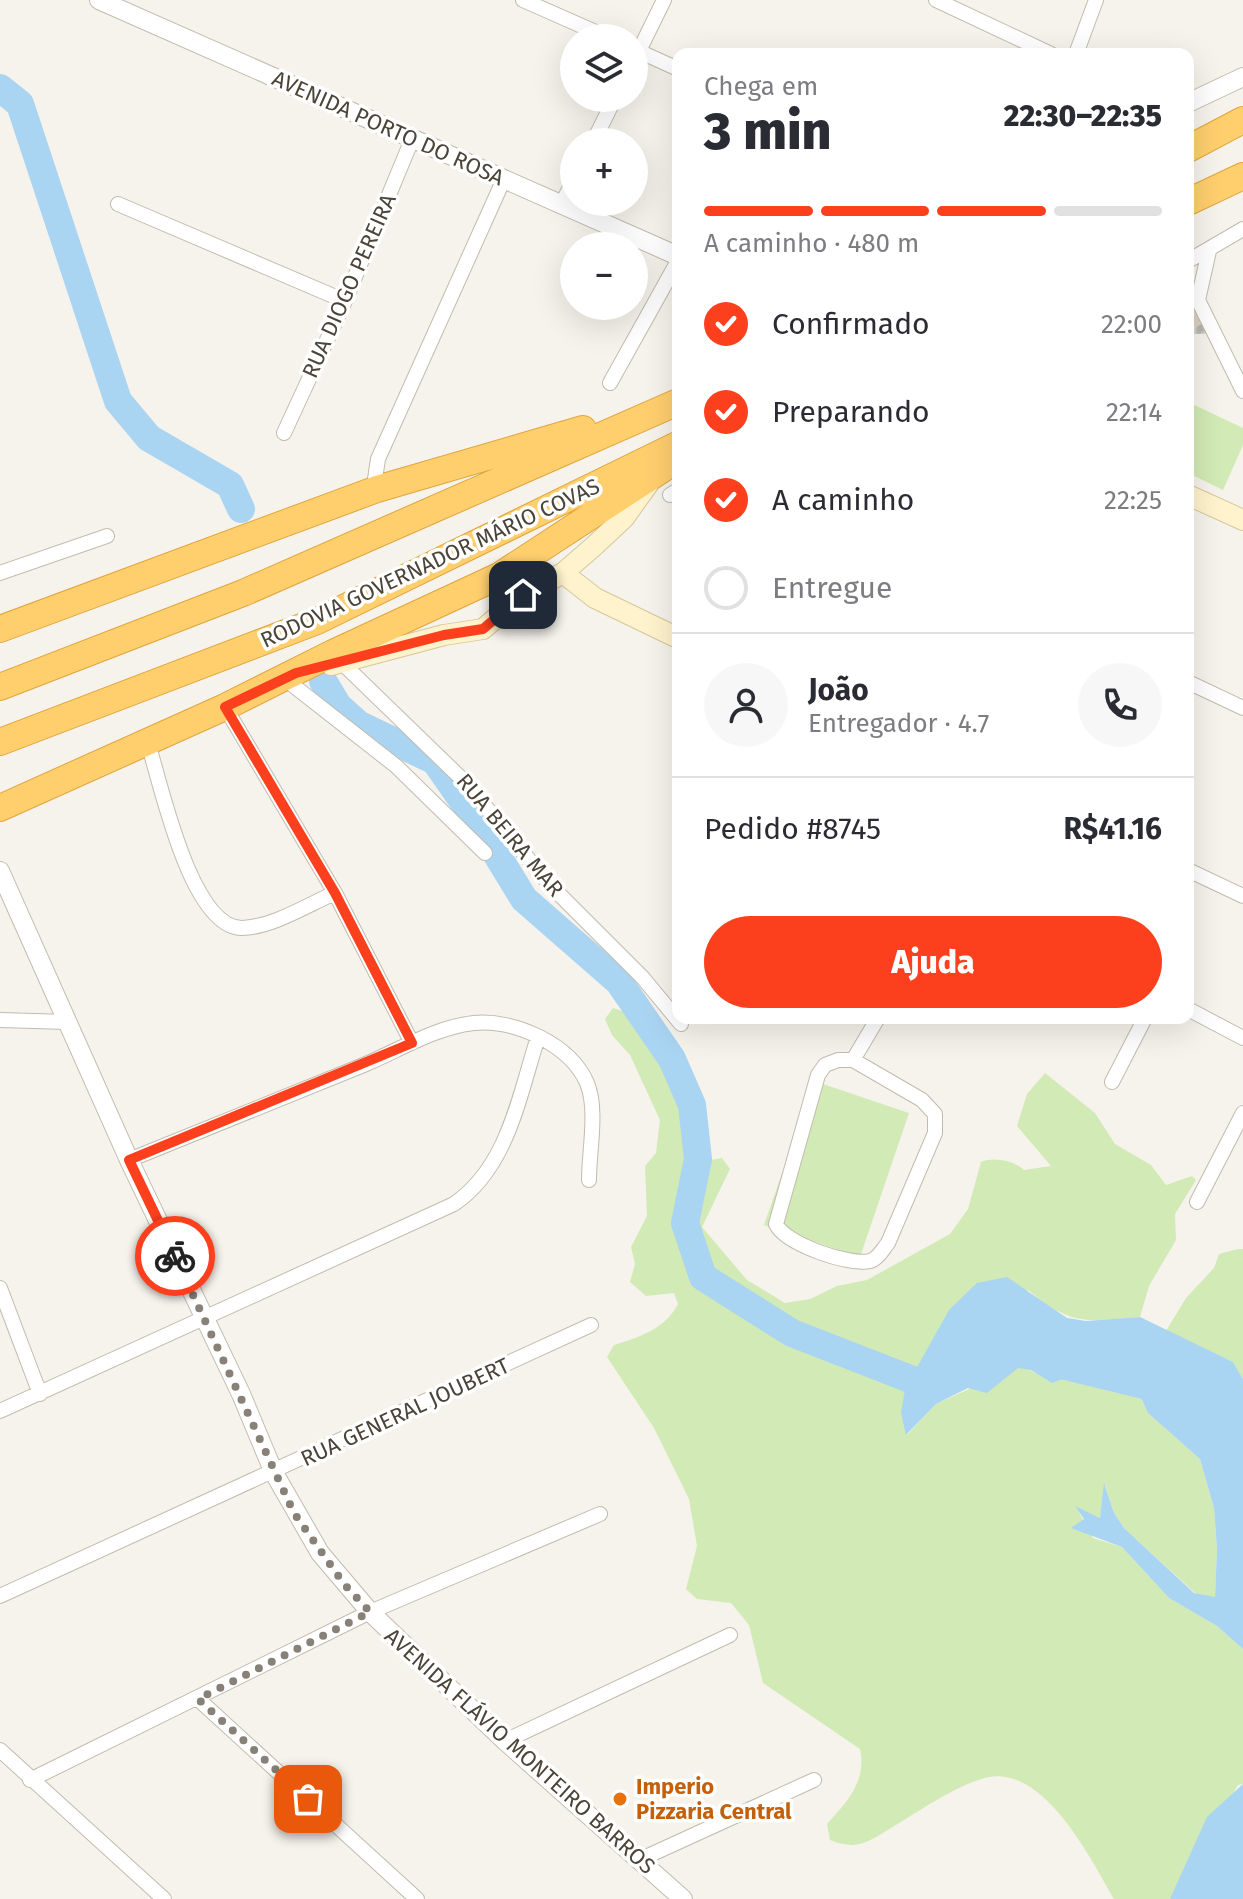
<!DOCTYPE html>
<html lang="pt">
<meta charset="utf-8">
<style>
body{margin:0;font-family:"Fira Sans",sans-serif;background:#f7f7f7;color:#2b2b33;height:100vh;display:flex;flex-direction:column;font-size:30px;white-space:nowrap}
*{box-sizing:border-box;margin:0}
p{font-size:26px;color:#7c7c81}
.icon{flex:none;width:44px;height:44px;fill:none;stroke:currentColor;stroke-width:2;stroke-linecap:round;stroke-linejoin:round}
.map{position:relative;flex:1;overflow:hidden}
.drawer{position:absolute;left:672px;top:48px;width:522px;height:976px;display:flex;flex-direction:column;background:#fff;border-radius:16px;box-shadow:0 8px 32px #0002}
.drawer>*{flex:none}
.tools{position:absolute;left:560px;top:24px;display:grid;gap:16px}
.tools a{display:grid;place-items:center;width:88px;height:88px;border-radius:50%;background:#fff;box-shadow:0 8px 32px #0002;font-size:40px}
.pin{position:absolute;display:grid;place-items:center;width:68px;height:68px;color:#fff;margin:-34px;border-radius:16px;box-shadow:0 4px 12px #0006}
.courier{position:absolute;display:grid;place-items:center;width:80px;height:80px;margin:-40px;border:6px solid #fc3f1d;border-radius:50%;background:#fff;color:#222;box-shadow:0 2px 10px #0007}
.summary em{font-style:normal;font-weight:800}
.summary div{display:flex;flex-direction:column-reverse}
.summary{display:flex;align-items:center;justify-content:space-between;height:136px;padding:0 32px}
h1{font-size:52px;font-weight:800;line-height:60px}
.bar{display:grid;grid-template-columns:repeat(4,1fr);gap:12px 8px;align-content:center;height:96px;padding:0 32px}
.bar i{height:10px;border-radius:6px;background:#e1e1e2}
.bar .active{background:#fc3f1d}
.bar p{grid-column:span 4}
.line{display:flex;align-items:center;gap:20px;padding:0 32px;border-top:2px solid #e1e1e2}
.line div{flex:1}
.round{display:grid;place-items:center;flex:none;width:84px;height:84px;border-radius:42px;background:#f7f7f7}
ol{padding:0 32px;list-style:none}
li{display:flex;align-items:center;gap:24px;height:88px}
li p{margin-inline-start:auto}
li .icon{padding:8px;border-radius:50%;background:#fc3f1d;color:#fff;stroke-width:4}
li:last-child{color:#7c7c81}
li i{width:44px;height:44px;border:4px solid #e1e1e2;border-radius:50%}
.primary-button{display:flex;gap:16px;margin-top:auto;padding:16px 32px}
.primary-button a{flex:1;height:92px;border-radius:48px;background:#fc3f1d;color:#fff;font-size:32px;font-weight:800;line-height:92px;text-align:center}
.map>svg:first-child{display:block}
</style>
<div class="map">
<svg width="1243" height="1899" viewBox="0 0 1243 1899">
<defs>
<filter id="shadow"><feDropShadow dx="7" dy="7" stdDeviation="2" flood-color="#0004"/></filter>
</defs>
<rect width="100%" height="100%" fill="#f6f3ec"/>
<path fill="#d2eab5" d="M1188,402L1243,428V445L1223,490L1188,473Z
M613,1008L631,1014C677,1088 701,1119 682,1209L696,1192L706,1161L722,1158L730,1169L702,1227L747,1280L785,1303L810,1299L837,1286L867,1280L950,1234L968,1209L981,1162C994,1157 1013,1160 1024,1170L1051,1166L1017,1126L1027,1094L1045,1073L1095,1113L1115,1144L1151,1165L1166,1185L1192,1176L1196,1180L1175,1214L1176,1240L1149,1286L1140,1317C1085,1321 1073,1327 1028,1290C978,1324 883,1362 907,1435L936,1404L1018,1367L1030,1370L1052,1382L1101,1365L1128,1369L1148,1413L1200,1459L1214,1508L1217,1549L1215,1598L1195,1593L1124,1528L1114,1513L1105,1485L1100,1518L1076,1507L1093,1538L1122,1547L1169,1598L1217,1626L1243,1649V1784L1238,1785L1170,1899H1114C1091,1859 1045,1767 989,1777C959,1783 918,1812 891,1828C868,1842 857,1851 830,1840L827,1824C847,1802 867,1781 860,1749L763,1683L749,1625L731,1603L697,1599L686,1589L697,1546L689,1499L654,1428L607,1357L614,1345C640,1337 665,1329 678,1304L674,1293L646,1296L630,1282L635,1264L631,1247L647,1216L645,1166L656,1153L660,1120L630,1055L612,1035L605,1019Z
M814,1081L909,1113L860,1257L764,1225Z
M1238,1249H1243V1379L1233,1362L1166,1331L1186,1298L1214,1268L1219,1254Z"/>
<path fill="#a9d4f2" d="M1007,1277L1067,1318L1086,1321L1140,1317L1233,1362L1243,1379V1649L1217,1626L1169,1598L1122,1547L1071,1528L1084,1519L1075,1506L1100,1518L1104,1483L1114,1513L1124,1528L1194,1593L1215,1597L1217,1549L1214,1508L1200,1459L1148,1413L1128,1369L1101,1365L1052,1383L1031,1370L1018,1368L987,1393L968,1388L936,1404L906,1435L901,1413L905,1389L949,1310L977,1283Z
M1243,1784V1899H1170L1207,1817Z"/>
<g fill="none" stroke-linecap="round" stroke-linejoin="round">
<path stroke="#a9d4f2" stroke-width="28" d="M0,88L20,104L118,401L149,438L230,485L241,509
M323,681L338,706L358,724L435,761L472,814L524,899L619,982L672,1059L692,1105L698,1159L685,1223L703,1277L792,1333L923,1384L948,1377
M1049,1362L1164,1390L1171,1394"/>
</g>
<path fill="#d8cfc1" filter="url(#shadow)" d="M1192,302L1204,322L1188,331V305Z"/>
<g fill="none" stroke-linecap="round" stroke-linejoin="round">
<g stroke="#c2bbae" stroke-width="16">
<path id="minor" d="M523,0L609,38
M936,0L1051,54
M634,49L678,69
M1076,54L1096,0
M634,61L664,0
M593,142L615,98
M118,204L345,301
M561,205L574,180
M1209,251L1198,300L1243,391
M1188,261L1243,229
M610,383L678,261
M284,433L345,301L413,137
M377,489L375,479L378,459L503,181
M670,495L678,490
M0,573L107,536
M338,659L467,784L548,883L643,978L681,1024
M285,679L396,766L485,853
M1188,682L1243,708
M225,707L335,893L412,1043
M148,743C161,785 191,928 242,928C273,927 307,905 335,893
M1188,870L1243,896
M1188,1009L1243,1038
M0,1020L68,1022
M838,1060H853L922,1100L935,1114V1133L888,1243C883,1249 878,1259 870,1261C849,1266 785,1244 776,1224L818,1075L825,1065Z
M853,1060L878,1018
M1112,1082L1145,1018
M129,1160C208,1128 287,1096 366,1064C401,1049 436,1027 474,1023C514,1019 570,1044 587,1083C598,1109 589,1151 589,1180
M1197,1202L1243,1113
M0,1288L40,1394
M0,1411L454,1204C508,1167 519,1096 538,1037
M0,1596L591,1325
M198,1699L417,1899
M505,1741L730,1635
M0,1750L164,1899
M30,1780L370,1612L600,1514
M639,1860L814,1780"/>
</g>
<g stroke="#c2bbae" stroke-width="20">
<path id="tertiary" d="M99,0L678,256
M1188,103L1243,77
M0,871L129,1160L241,1394L274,1473L320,1553L370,1612L505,1741L683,1899"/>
</g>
<g stroke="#d6c79b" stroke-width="22">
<path id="secondary" d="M1188,495L1243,520
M563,573L595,598L678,638
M331,665L444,635L483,629L523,595L563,573L593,547L624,518L649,483"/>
</g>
<g stroke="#e0a43c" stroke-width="28">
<path id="motorway" d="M1188,149L1243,120
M1188,202L1243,176
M0,629L377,489L583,429
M0,687L243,593L678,402
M0,742L317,621L677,445
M0,808L225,707L333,653L499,576L678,459"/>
</g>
<use href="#minor" stroke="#fff" stroke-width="14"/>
<use href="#tertiary" stroke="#fff" stroke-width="18"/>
<use href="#secondary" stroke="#fff3cd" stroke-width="20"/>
<use href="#motorway" stroke="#ffcf6e" stroke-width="26"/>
</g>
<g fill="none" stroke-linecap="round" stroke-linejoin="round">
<path stroke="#878178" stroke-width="8" stroke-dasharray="0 14.4" d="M175,1256L294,1513L344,1584L370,1612L198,1699L308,1799"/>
<path stroke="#fc3f1d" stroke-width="10" d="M175,1256L129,1160L412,1043L335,893L225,707L296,673L444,635L483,629L523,595"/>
</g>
<circle fill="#e8710a" stroke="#fff" stroke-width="3" cx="620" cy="1799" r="8"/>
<g text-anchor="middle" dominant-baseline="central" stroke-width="7" stroke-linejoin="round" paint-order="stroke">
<g font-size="22" fill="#4b4439" stroke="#fff">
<text transform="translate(388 128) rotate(24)">AVENIDA PORTO DO ROSA</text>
<text transform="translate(349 286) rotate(-66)">RUA DIOGO PEREIRA</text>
<text transform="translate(430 563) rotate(-25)">RODOVIA GOVERNADOR MÁRIO COVAS</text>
<text transform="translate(510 835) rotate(50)">RUA BEIRA MAR</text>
<text transform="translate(405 1412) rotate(-25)">RUA GENERAL JOUBERT</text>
<text transform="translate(520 1751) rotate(42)">AVENIDA FLÁVIO MONTEIRO BARROS</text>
</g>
<g font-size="22" font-weight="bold" fill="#c56008" stroke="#fff" text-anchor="start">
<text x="636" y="1786">Imperio<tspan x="636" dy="25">Pizzaria Central</tspan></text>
</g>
</g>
</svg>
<div class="tools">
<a><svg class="icon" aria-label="layers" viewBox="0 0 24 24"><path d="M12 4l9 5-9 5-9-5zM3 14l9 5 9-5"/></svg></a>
<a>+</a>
<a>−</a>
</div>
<div class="pin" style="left:308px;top:1799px;background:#ea580c"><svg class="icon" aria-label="bag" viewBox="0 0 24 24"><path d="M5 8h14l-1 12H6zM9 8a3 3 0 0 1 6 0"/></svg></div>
<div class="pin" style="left:523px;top:595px;background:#1f2937"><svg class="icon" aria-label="home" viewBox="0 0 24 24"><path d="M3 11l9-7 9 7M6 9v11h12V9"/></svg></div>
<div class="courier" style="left:175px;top:1256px"><svg class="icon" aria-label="bike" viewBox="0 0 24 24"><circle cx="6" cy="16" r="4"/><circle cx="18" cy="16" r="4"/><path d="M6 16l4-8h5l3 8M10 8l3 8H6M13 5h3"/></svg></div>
<section class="drawer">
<div class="summary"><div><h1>3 min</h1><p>Chega em</p></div><em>22:30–22:35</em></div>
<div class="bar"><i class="active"></i><i class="active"></i><i class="active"></i><i></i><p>A caminho · 480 m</p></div>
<ol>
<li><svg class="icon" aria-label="check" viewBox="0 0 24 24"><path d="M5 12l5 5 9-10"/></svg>Confirmado<p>22:00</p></li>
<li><svg class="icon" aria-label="check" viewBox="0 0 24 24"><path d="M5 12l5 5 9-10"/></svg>Preparando<p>22:14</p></li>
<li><svg class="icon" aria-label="check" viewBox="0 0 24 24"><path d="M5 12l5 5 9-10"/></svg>A caminho<p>22:25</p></li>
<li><i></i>Entregue</li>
</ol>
<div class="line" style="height:144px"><a class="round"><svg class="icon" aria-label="person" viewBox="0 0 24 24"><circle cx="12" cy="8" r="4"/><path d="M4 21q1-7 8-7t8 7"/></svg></a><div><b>João</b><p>Entregador · 4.7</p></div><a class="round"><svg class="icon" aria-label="phone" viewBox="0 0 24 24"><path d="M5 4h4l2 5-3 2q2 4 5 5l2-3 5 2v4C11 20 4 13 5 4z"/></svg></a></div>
<div class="line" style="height:104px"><div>Pedido #8745</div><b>R$41.16</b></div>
<div class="primary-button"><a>Ajuda</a></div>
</section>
</div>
